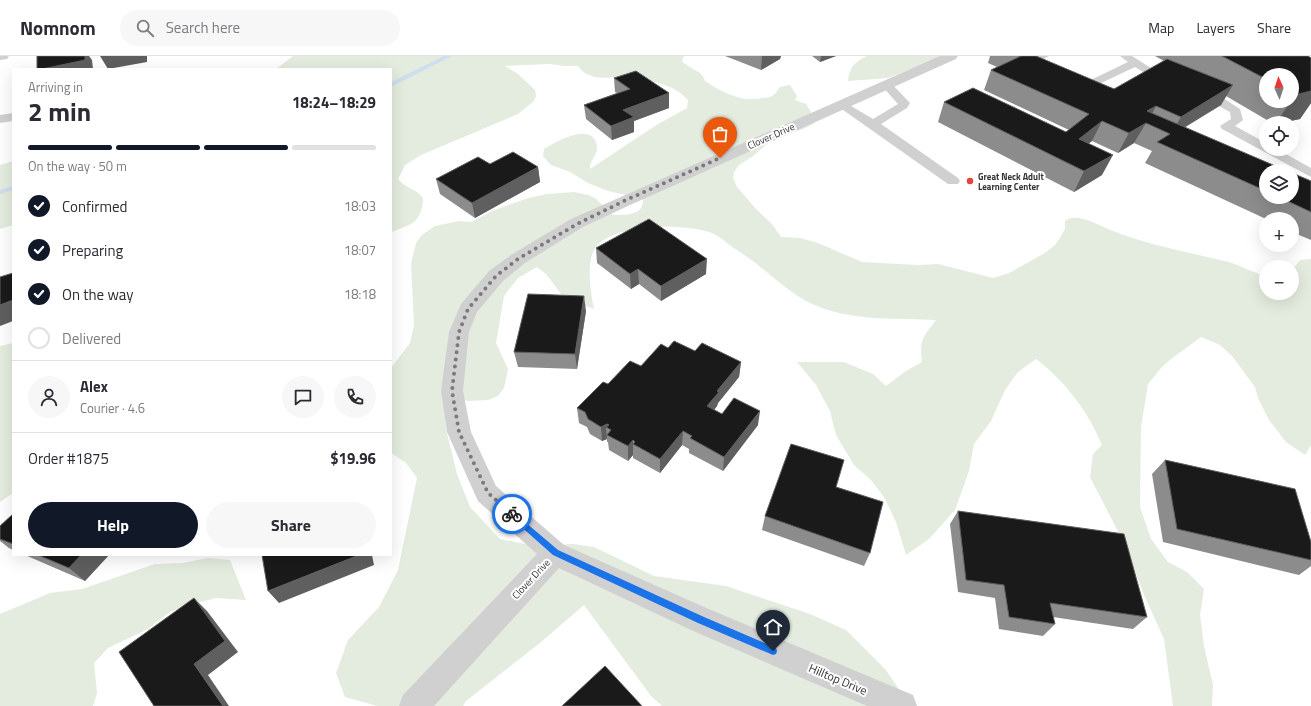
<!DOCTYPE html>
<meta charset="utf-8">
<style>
body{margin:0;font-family:"Titillium Web",sans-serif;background:#f7f7f7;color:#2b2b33;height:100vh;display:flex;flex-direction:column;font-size:15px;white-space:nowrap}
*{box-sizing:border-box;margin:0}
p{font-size:13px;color:#7c7c81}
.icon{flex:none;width:22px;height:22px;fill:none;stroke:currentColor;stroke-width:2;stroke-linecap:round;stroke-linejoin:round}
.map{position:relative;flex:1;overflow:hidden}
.side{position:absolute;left:12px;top:12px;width:380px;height:488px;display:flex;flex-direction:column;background:#fff;border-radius:0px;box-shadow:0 4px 16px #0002}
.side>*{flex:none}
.needle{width:26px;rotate:357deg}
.buttons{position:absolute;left:1259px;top:12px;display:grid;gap:8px}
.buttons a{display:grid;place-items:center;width:40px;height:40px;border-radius:50%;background:#fff;box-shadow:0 4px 16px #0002;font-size:20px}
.pin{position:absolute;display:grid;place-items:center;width:34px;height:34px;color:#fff;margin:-41px -17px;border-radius:50% 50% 50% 0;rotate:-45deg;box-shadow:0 0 4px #0007}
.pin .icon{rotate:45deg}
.courier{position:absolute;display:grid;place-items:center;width:40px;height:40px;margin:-20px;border:3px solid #1a73e8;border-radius:50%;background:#fff;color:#222;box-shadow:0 1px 5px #0007}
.headline em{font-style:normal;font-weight:700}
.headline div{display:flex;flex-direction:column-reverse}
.headline{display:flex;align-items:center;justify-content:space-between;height:68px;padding:0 16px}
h1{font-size:26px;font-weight:700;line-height:30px}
.bar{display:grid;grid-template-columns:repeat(4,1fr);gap:6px 4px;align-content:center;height:48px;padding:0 16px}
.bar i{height:5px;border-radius:3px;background:#e1e1e2}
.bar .selected{background:#111827}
.bar p{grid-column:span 4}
.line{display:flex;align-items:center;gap:10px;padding:0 16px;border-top:1px solid #e1e1e2}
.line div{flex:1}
.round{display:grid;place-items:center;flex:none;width:42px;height:42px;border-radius:21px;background:#f7f7f7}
ol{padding:0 16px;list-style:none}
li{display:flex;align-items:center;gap:12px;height:44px}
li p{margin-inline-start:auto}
li .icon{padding:4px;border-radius:50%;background:#111827;color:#fff;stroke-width:4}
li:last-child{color:#7c7c81}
li i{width:22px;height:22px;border:2px solid #e1e1e2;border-radius:50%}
.button{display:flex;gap:8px;margin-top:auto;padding:8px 16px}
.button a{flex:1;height:46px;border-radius:24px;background:#111827;color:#fff;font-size:16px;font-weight:700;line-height:46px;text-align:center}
.button a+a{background:#f7f7f7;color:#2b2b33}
header{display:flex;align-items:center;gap:24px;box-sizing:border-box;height:56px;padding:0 20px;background:#fff;border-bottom:1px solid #e1e1e2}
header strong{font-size:19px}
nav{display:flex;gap:22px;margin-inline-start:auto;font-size:14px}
.search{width:280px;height:36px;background:#f7f7f7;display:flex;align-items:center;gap:10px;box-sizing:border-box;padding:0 14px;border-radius:22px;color:#7c7c81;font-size:15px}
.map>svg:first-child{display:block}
</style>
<header>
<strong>Nomnom</strong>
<div class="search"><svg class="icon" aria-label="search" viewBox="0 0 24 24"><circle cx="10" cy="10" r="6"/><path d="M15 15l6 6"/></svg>Search here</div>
<nav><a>Map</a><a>Layers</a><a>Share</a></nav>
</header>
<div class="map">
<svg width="1311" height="650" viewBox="0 0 1311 650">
<rect width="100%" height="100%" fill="#fff"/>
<path fill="#e4ecdf" d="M293,0H684L682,5C689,13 702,14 705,25C723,37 742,47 763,42C767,42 771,41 775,38C777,36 778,33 780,31L790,29L797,40L795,44L806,48L811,56L810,60L817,64L813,68L803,73L773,83L753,100L739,109L734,116L733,122L737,131L756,153L772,168L781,181L800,182L818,187L862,206L918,209L938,208L993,222L1009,217L1045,197L1055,189L1061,180L1065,173V165C1073,158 1088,164 1097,168C1139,188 1184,195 1229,206C1242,210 1253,217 1266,220V237H1292V214L1300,204L1311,203V389L1305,399L1286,386L1269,364L1258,342L1255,331L1232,300L1220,289L1201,281L1171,303L1161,312L1148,328L1141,371L1140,451L1151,483L1168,506L1187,516L1204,533L1200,559L1204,590L1213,629L1212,650H1173L1164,583L1144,539L1125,489L1090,421L1093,398L1102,389C1088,355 1065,325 1036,303L1018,316L1005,334L991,365L974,388L969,415L955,454L929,483L906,499L896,466L884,441L871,424L854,409L836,379L830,355L816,329L797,306H844L873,318L886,330L906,315L922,306C919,284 923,281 936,264C897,262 859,265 822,252C796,243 778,225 757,208C749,202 740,196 732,191C726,186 719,180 712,177C686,167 614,167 596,191C585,205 591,238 594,253L572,245L561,238L546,218L537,211L518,222L504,240L496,287L508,313L504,332L498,340L488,344L468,345L443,340L446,373L457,418L470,451L500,483L535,490L573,488L594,491L654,520L726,530L810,558L846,574L886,614L910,650H662L651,640L584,549L541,586L466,645L463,650H377L345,641L336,617L348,584L379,551L398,514L417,422L406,407L391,397V312L410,287L414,269L411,207L416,187L422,179L435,170L459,165L471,166L492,155L528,142L547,138L574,136L588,139L595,142L613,159C625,159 644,160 643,143L608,135L588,127L570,116L551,109L543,100L544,93C555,86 593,64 597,90C598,99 589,105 590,113L658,68L687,52L688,44C674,28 648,23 628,22C611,20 589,27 578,10H564L550,8L505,10L518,18L535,34L536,40L534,45L518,58L421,99L405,109L398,123C404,132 416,132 423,142C422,166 412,169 391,176V13H276Z
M867,0H945L888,22L848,25C850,10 854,7 867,0Z
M13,105V169L0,173V109Z
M13,287V437L0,446V290Z
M208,502L230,504L246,544L216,542L189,549L170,556L148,573L108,592L94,607L97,637L93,650H0V558L50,537L82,533L155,508L182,507Z"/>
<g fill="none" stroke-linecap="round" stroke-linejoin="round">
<path fill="#cfdeee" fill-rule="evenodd" d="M444,0H452L391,31V26Z
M13,130V134L0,138V134Z"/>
<path fill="#d0d0d0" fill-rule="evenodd" d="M1036,0H1049L1024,14L1020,15L1015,12L1016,10Z
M1120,0H1132L1154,14L1173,21L1174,23L1169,26C1157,23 1146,18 1135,11L1080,37H1072L1070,35L1072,33L1128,6Z
M887,26L891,27L910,47L907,52L881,68L958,122L960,125L958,128H948L836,49L838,47H846L873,63L898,48L881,29Z
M1203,33L1217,38L1240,53L1243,64L1235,70L1266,87V93H1277L1311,112V121L1222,73L1220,70L1231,63L1230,56C1224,53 1200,39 1197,36Z
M13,57V65L0,67V59Z"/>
<path fill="#d0d0d0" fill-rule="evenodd" d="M0,0H9L7,3L0,4Z
M940,0H958L956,3L630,149L583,171L525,207L503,225L477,256L469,276L463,335L471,376L496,430L564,489L711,554L913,639L917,650H867L691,574L559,512L434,650H399L403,639L537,498L478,445L447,376L441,335L449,276L461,248L489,215L511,199L571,163Z"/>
</g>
<path fill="#8c8c8c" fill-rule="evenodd" d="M725,0H781L780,3L761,14Z
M812,0H836L820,6Z
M990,0H1036L1114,33L1164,5L1155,0H1308L1311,2V47L1300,63L1281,67H1272L1226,40L1221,49L1185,71L1266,115V141H1292L1311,125V184L1292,176V163H1266L1145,107L1152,95L1134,87L1118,97L1092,85L1089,87L1102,119L1074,136L938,66L944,46L1066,76L1069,74L984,34L991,14L997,11L988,7ZM1266,19H1292V45H1266Z
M614,22L669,37V52L634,65V76L612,84L586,63L584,49L617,37L615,36Z
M490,108L538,111L540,126L475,162L440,138L436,123Z
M596,192L706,218L661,245L639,228L631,233L597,207Z
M586,255L577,313L518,311L514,296Z
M668,292L695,295L741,306L739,321L718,347L717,350L714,354L722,358L758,369L723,415L689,397V393L682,389L660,417L633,402V399L628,405L609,394L608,386H607V383L602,385L590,378L587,371L579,367L577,352L608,328L641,310Z
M1165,404L1311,486V510L1299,519L1163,486L1152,418Z
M836,431L870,497L864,510L762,474L765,460Z
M958,455L1147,561L1133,573L1053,561L1055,568L1043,580L999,573L995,542L958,536L950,468Z
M13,458V494L9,492L0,485V470Z
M25,499H109L85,525Z"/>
<path fill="#5f5f5f" d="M85,0H89L92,4L93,13H42Z
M100,0H147V6L108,13Z
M762,0H781L780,3L761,14Z
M821,0H836L820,6Z
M1233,29L1221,49L1169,81L1181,61Z
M1311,35V47L1300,63L1281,67H1276L1291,45H1292V43L1295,39Z
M669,37V52L634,65V76L612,84L611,70L623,54Z
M1156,50L1147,68L1146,67L1134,87L1118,97L1129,77L1147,55Z
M1102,65L1092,85L1069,103L1079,83Z
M1113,99L1102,119L1074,136L1084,115Z
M538,111L540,126L475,162L472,147Z
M707,203L706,218L661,245V230Z
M638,213L639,228L631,233L630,218Z
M584,240L586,255L577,313L575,298Z
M13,244V265L0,270V249Z
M741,306L739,321L718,347L717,350L706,365L707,350L717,335Z
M760,355L758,369L723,415L724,401Z
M607,368V372L606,371L607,383L602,385L601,371Z
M683,375L682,389L660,417V403Z
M633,384V399L628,405V390Z
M81,499H109L85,525L69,512Z
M359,499H372L374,509L279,547L268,535Z
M194,542L207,555L238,596L208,619L229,650H223L194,608Z"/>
<path fill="#1a1a1a" stroke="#5f5f5f" d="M37,0H85V4L42,13H37Z
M1021,0H1036L1114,33L1167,3L1233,29L1181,61L1156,50L1147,55L1287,115H1266V135L1157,86L1170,78L1146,67L1129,77L1102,65L1079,83L1113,99L1084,115L944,46L973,32L1066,76L1089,58L991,14Z
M1222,0H1308L1311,2V35L1295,39L1292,37V19H1266V23Z
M636,15L669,37L623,54L634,61L611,70L584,49L630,33L614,22Z
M513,96L538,111L472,147L436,123L478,101L490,108Z
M1292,117L1311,125V156L1279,141H1292Z
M649,163L707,203L661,230L638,213L630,218L596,192Z
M13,217V244L0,249V221Z
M528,238L584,240L575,298L514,296Z
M674,285L695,295L702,287L741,306L717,335L719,336L707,350L722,358L734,342L760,355L724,401L690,382L692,380L683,375L660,403L633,388L635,386L633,384L628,390L607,379L611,374L606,371L609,369L607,368L601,371L588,363L585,356L577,352L603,326L608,328L630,305L641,310L661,288L668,292Z
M791,388L844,404L836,431L883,446L870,497L765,460Z
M1165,404L1295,433L1311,486V504L1177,473Z
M958,455L1124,478L1147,561L1050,547L1055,568L1009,561L1004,529L966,524Z
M13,458V488L0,483V470Z
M38,499H81L69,512Z
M262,499H359L268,535Z
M194,542L225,585L194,608L223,650H154L119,596Z
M605,610L642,650H562Z"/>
<path fill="#1a73e8" d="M512,455L558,494L704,561L776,592L777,595L776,598L773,599L698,567L553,499L509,460L508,458Z"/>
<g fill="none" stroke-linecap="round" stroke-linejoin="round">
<path stroke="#7a7a7a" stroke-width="4" stroke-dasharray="0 7.2" d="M512,458L488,437L459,376L452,335L459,276L468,253L496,220L518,203L577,168L624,145L720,102"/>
</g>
<circle fill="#e5443a" stroke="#fff" stroke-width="1.5" cx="970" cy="125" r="4"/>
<g text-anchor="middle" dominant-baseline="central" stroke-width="4" stroke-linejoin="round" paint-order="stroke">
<g font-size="9" font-weight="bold" fill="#333" stroke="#fff" text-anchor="start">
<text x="978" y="120">Great Neck Adult<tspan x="978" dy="10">Learning Center</tspan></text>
</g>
<g font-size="10" fill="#333" stroke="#fff">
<text transform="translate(771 80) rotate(-24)">Clover Drive</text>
<text transform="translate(531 523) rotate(-47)">Clover Drive</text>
</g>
<g font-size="12" fill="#333" stroke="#fff">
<text transform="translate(838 623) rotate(23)">Hilltop Drive</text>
</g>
</g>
</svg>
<div class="buttons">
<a><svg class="needle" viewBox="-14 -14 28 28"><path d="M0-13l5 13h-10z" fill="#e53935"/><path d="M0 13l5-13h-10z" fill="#7c7c81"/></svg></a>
<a><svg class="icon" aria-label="locate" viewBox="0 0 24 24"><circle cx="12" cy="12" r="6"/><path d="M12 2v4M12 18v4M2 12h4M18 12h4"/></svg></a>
<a><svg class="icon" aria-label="layers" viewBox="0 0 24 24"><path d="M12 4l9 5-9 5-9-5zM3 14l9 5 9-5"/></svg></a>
<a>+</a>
<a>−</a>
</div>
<div class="pin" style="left:720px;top:102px;background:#ea580c"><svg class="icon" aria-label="bag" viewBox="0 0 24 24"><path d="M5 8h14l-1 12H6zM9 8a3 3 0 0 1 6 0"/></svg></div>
<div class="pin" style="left:773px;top:595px;background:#1f2937"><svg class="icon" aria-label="home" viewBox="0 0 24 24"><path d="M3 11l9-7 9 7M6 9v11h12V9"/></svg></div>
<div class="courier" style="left:512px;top:458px"><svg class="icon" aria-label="bike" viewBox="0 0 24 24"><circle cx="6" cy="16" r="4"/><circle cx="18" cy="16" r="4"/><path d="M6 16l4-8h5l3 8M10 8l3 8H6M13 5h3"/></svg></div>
<section class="side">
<div class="headline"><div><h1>2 min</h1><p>Arriving in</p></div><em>18:24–18:29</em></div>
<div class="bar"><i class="selected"></i><i class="selected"></i><i class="selected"></i><i></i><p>On the way · 50 m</p></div>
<ol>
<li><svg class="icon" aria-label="check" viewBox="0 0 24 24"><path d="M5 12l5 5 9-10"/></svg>Confirmed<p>18:03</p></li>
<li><svg class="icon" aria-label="check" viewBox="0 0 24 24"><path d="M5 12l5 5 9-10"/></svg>Preparing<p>18:07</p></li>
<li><svg class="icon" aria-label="check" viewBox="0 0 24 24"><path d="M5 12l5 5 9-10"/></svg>On the way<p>18:18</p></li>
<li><i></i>Delivered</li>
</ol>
<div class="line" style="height:72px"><a class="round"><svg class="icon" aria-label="person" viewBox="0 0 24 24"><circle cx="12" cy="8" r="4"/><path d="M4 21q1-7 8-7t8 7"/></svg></a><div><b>Alex</b><p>Courier · 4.6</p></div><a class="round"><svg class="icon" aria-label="chat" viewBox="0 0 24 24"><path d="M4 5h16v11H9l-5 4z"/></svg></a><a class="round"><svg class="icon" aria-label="phone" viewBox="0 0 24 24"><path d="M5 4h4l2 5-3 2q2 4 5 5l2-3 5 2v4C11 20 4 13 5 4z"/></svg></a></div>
<div class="line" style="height:52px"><div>Order #1875</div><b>$19.96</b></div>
<div class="button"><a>Help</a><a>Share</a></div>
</section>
</div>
